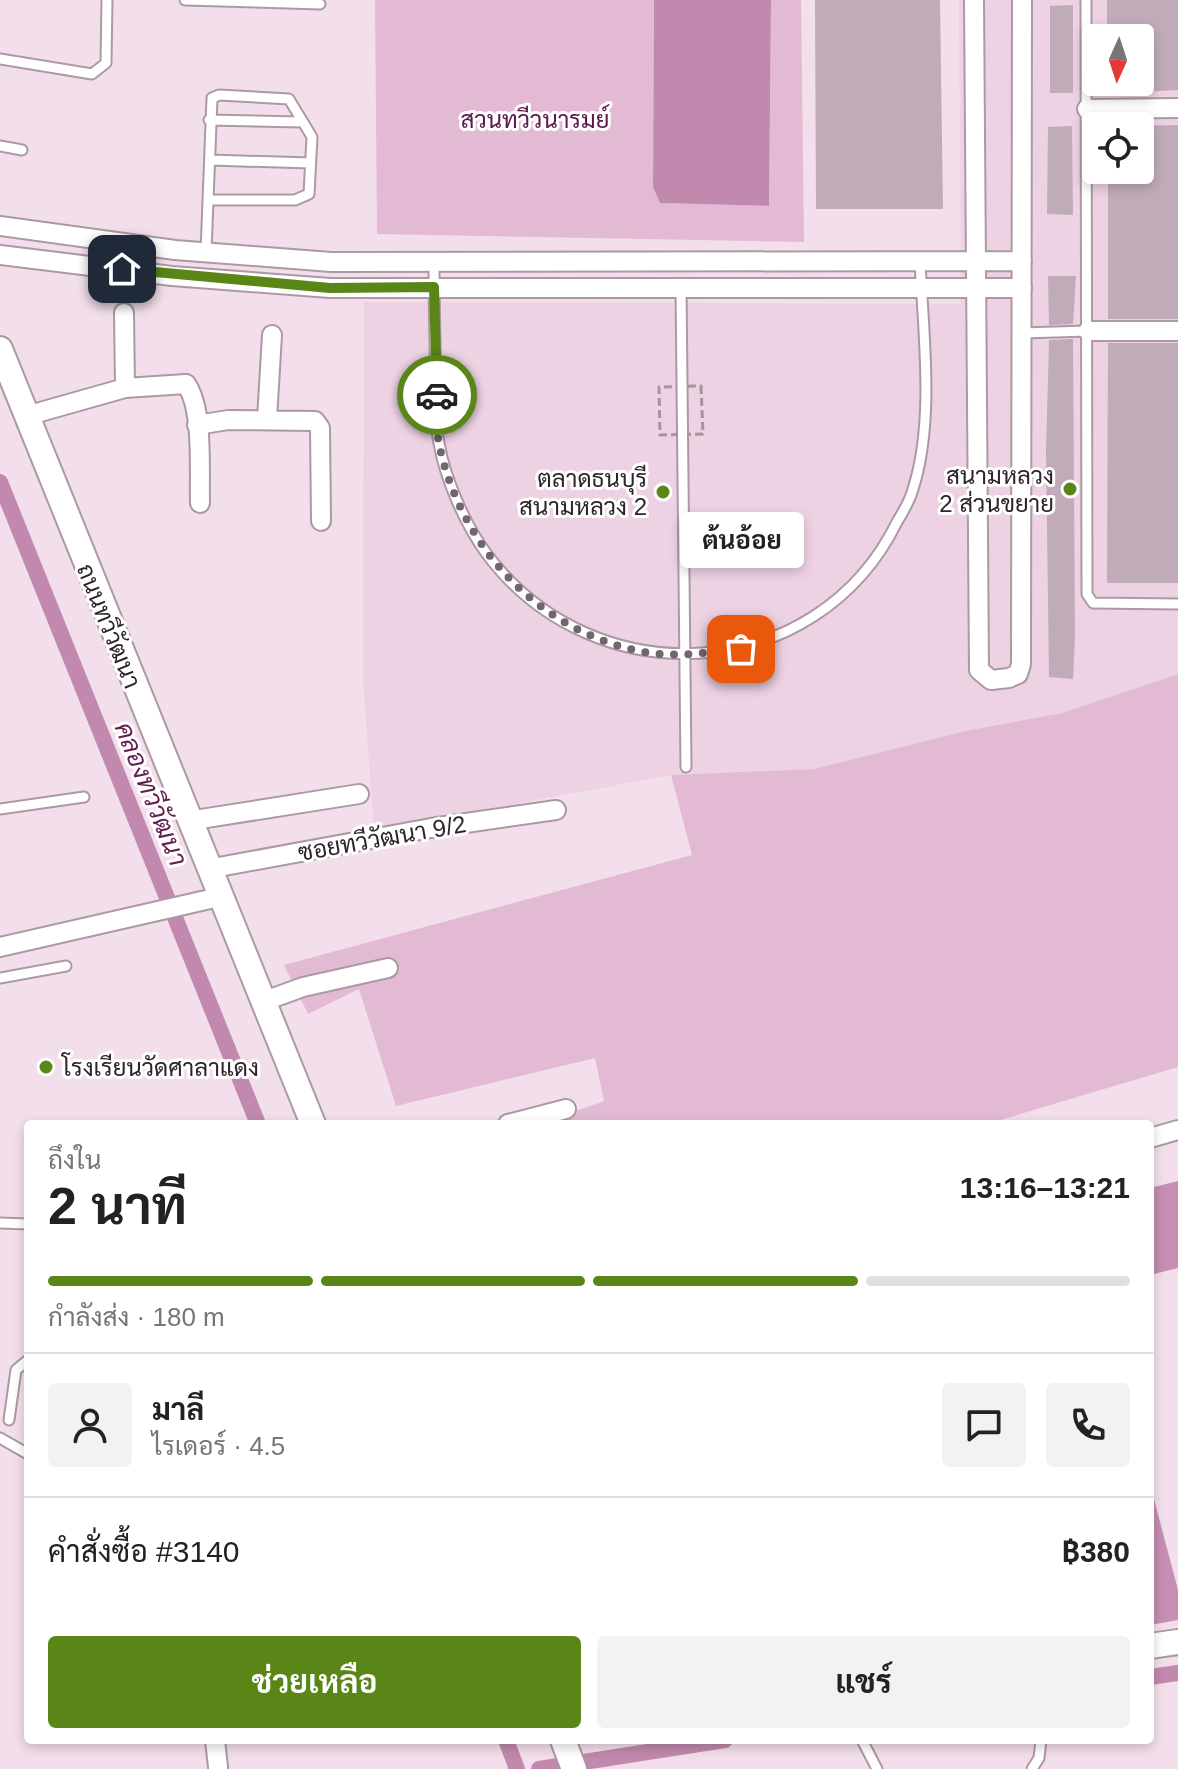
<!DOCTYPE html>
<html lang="th">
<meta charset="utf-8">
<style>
body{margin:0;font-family:Helvetica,Sarabun,sans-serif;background:#f2f2f2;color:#222;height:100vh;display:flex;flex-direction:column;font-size:30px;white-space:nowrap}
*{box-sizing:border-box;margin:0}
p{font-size:26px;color:#767676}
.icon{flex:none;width:44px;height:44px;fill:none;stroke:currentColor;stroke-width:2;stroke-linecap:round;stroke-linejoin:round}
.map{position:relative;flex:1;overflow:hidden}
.side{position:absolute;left:24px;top:1120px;width:1130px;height:624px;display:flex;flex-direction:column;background:#fff;border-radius:8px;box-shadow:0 4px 12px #0003}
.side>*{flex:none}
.needle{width:52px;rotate:183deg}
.fabs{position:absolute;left:1082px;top:24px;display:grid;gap:16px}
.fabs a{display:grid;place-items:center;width:72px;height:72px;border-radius:8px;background:#fff;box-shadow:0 4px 12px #0003;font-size:40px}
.pin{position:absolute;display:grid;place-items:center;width:68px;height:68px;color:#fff;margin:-34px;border-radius:16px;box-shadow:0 4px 12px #0006}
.courier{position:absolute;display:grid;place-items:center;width:80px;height:80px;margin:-40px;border:6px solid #598617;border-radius:50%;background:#fff;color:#222;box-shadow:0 2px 10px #0007}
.bubble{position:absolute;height:56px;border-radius:8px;background:#fff;box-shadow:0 4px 12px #0003;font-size:26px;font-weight:700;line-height:56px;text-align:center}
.summary em{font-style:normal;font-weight:700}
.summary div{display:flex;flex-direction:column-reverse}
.summary{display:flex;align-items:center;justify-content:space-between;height:136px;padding:0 24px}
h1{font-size:52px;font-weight:700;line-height:60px}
.bar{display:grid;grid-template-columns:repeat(4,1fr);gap:12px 8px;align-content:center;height:96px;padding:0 24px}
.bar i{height:10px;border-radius:6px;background:#e0e0e0}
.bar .on{background:#598617}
.bar p{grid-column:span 4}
.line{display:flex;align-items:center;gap:20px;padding:0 24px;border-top:2px solid #e0e0e0}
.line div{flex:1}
.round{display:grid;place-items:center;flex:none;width:84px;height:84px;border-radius:8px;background:#f2f2f2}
.button{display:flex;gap:16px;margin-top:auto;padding:16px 24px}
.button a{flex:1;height:92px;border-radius:8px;background:#598617;color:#fff;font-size:32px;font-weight:700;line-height:92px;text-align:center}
.button a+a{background:#f2f2f2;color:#222}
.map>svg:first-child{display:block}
</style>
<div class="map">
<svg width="1178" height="1769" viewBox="0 0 1178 1769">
<rect width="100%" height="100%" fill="#f3dfeb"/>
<path fill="#edd2e3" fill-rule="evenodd" d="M959,0H1178V674L1062,713L965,731L814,769L671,775L374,830L363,680L364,302L961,304ZM1096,38H1140V82H1096ZM1096,126H1140V170H1096Z"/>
<path fill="#e3bad4" d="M375,0H654L653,187L660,203L769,206L771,0H801L804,242L377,234Z
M1178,674V1067L987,1124H538L604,1101L595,1058L396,1106L359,989L308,1014L284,965L692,855L671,775L814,769L965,731L1062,713Z"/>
<path fill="#c68eb2" d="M1178,1181V1268L1150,1275V1188Z
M1150,1484L1178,1590V1620L1150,1625Z"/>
<path fill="#c189ad" d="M654,0H771L769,206L660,203L653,187Z"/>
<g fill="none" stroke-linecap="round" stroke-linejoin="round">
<path stroke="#c189ad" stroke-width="16" d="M0,482L258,1124
M1150,1677L1178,1673
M506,1740L517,1769
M539,1769L725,1740"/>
</g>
<path fill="#bfacb8" d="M815,0H940L943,209H816Z
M1107,0H1178V90L1140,92V38H1107Z
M1073,5V93H1050V6Z
M1178,125V319H1108V170H1140V126Z
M1072,126L1073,215L1047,214L1048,127Z
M1048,276H1076L1073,324L1049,325Z
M1073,339L1075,637L1073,679L1049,677L1046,451L1049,340Z
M1108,343H1178V583H1107Z"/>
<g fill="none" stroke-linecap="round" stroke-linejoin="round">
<g stroke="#ab99a4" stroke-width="13">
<path id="lane" d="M185,0L320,4
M1086,0L1087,594L1093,603L1178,604
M0,59L92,74L106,63L107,0
M209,120L302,122
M0,146L22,150
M210,160L310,163
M206,252L212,98L219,95L289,99L312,137L309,194L295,200H209
M434,261C434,304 435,346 436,388C437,406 435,426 439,443C445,479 465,524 486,553C593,698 817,685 897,522C903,512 910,501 913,489C935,421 923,332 920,261
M681,287L686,767
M1022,333L1088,331
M0,809L84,797
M0,978L66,966
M0,1223L28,1224
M9,1420L16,1370L28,1360
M0,1438L28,1454
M862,1740L877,1769
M1032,1769L1039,1758L1041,1740"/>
</g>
<g stroke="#ab99a4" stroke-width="22">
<path id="street" d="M974,0L979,670L991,680L1009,678L1018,674L1021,664L1022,0
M1087,109L1178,108
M0,226L175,250L331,262L1022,261
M0,255L172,276L330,288H1022
M124,313L125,388
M1088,331H1178
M26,416L125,388L186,384C204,409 199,471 200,503
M267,419L272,335
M197,425L228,420L315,421L320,428L321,521
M188,821L359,794
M208,869L431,828L556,810
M0,947L219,897
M262,1002L303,987L388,968
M508,1124L566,1109
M1150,1138L1178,1130
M215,1740L218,1767"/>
</g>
<g stroke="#ab99a4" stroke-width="28">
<path id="secondary" d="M0,349L313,1124
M1150,1646L1178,1642
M563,1740L574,1769"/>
</g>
<path stroke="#a3949d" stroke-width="3" stroke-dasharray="8 4" stroke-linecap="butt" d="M701,386L703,434L660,435L659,387Z"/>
<use href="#lane" stroke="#fff" stroke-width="9"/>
<use href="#street" stroke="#fff" stroke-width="18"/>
<use href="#secondary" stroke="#fff" stroke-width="24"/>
</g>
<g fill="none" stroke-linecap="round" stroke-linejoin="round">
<path stroke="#72666e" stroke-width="8" stroke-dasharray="0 14.4" d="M437,395C437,411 436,429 439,444C461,548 539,632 644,652C676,658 709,652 741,649"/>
<path stroke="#598617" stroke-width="10" d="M122,269L330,288L434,287L437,395"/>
</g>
<g fill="#598617" stroke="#fff" stroke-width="3">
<circle cx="1070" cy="489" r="8"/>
<circle cx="663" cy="492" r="8"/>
<circle cx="46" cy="1067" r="8"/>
</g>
<g text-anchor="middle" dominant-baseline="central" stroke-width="6" stroke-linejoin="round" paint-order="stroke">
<g font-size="24" fill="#5c194a" stroke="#fff">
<text x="535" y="119">สวนทวีวนารมย์</text>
</g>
<g font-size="24" fill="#2d252a" stroke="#fff" text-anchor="end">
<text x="1054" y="475">สนามหลวง<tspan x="1054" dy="28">2 ส่วนขยาย</tspan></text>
<text x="647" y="478">ตลาดธนบุรี<tspan x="647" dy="28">สนามหลวง 2</tspan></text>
<text x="62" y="1067" text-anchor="start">โรงเรียนวัดศาลาแดง</text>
</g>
<g font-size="24" fill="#2d252a" stroke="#fff">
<text transform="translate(109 626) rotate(68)">ถนนทวีวัฒนา</text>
<text transform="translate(382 838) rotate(-10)">ซอยทวีวัฒนา 9/2</text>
</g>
<g font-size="26" font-style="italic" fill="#621f50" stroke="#fff">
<text transform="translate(151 794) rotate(68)">คลองทวีวัฒนา</text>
</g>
</g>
</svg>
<div class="fabs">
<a><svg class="needle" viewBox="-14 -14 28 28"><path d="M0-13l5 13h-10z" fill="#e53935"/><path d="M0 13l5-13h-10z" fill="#767676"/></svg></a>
<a><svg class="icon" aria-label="locate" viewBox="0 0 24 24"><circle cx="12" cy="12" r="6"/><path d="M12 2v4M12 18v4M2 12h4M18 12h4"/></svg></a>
</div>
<div class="pin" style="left:741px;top:649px;background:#ea580c"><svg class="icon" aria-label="bag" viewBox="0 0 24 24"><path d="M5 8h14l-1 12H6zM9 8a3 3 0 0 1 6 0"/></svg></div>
<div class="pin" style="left:122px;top:269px;background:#1f2937"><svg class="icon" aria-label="home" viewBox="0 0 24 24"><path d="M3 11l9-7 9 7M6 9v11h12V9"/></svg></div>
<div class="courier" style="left:437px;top:395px"><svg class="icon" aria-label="car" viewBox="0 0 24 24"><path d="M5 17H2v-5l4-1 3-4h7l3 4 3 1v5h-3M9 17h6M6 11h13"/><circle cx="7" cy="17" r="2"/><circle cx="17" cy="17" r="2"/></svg></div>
<div class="bubble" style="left:680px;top:512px;width:124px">ต้นอ้อย</div>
<section class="side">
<div class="summary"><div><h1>2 นาที</h1><p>ถึงใน</p></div><em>13:16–13:21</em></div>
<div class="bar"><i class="on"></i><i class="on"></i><i class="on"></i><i></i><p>กำลังส่ง · 180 m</p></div>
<div class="line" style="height:144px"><a class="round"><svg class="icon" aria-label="person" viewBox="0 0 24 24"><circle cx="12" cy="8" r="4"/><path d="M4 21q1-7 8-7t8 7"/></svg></a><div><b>มาลี</b><p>ไรเดอร์ · 4.5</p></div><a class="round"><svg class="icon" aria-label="chat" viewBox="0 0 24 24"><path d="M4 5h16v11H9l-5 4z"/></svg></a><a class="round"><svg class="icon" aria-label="phone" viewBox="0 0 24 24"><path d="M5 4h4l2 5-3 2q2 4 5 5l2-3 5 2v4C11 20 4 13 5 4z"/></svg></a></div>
<div class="line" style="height:104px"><div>คำสั่งซื้อ #3140</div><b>฿380</b></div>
<div class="button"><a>ช่วยเหลือ</a><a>แชร์</a></div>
</section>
</div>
